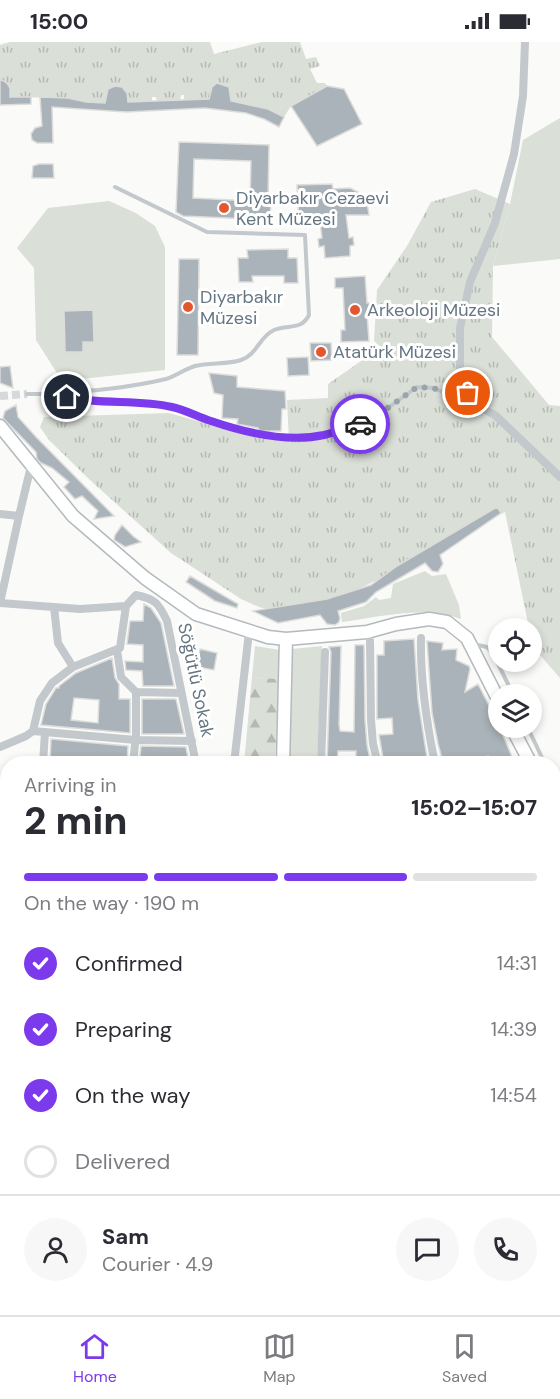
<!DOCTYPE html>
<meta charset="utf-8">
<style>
body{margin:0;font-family:"DM Sans",sans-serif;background:#f7f7f7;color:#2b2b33;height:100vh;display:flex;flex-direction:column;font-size:22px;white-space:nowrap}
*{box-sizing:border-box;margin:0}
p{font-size:20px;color:#7c7c81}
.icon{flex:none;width:33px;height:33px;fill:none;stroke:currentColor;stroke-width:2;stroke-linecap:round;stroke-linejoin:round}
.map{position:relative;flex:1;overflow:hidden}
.side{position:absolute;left:0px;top:714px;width:561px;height:560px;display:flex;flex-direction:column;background:#fff;border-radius:24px 24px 0 0;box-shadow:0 3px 9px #0003}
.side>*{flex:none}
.fabs{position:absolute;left:488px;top:576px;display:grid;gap:12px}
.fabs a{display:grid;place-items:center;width:54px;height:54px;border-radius:50%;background:#fff;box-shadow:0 3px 9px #0003;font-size:30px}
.pin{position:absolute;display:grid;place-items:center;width:51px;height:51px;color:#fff;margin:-26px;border:3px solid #fff;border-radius:50%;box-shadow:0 2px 6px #0007}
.courier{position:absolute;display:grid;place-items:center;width:60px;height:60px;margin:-30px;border:4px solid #7c3aed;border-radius:50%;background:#fff;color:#222;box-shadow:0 2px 8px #0007}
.overview em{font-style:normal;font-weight:800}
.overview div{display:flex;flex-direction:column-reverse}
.overview{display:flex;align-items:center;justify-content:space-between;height:102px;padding:0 24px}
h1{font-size:39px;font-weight:800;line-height:45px}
.bar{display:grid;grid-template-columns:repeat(4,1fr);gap:9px 6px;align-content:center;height:72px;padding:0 24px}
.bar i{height:8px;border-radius:4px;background:#e1e1e2}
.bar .selected{background:#7c3aed}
.bar p{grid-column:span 4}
.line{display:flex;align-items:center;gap:15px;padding:0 24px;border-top:2px solid #e1e1e2}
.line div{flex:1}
.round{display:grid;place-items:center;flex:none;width:63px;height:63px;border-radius:32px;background:#f7f7f7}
ol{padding:0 24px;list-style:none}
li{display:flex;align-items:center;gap:18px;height:66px}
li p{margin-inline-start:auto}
li .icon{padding:6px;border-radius:50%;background:#7c3aed;color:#fff;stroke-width:4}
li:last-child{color:#7c7c81}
li i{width:33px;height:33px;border:3px solid #e1e1e2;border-radius:50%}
.status{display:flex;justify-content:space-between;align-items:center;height:42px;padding:0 30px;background:#fff;direction:ltr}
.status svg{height:16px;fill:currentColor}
.tab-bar{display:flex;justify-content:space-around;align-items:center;height:84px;border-top:2px solid #e1e1e2;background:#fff;font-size:16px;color:#7c7c81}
.tab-bar a{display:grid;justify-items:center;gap:3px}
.tab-bar .selected{color:#7c3aed}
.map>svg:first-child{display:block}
</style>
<div class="status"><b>15:00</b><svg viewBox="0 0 49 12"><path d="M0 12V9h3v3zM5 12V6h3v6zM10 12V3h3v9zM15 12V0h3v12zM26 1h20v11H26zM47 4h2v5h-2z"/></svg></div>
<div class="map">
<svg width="560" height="1273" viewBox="0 0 560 1273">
<defs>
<pattern id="forest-firs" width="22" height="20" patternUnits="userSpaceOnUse" patternTransform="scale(1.5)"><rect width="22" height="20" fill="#dadfd7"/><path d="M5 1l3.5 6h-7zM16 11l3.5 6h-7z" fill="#b4b9b4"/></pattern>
<pattern id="park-tufts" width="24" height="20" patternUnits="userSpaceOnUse" patternTransform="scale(1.5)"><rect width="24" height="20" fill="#dadfd7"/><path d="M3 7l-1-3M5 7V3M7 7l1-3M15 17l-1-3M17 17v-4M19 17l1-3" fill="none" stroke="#b4b9b4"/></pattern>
</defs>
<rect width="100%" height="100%" fill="#fafaf8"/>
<path fill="#dadfd7" d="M560,76V217L493,224L510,162L523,98Z
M109,159L136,171L155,184L165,205V328L62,339L36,298L34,226L17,206L48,166Z
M425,529L432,534L446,532L459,563L461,577C424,563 380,575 342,580L341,571L364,564L376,555L379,558L391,556L393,542Z
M255,604L280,608L279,637L252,635Z
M322,604L317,721L287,722L292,607Z
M302,1266H370V1269L389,1273H301Z
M403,1266H440L439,1273H402Z"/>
<path fill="url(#forest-firs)" d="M252,635L279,637L275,721L244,722Z"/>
<path fill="url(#park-tufts)" d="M10,0H210L214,12L262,0H300L306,17L316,15L320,24L310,27L317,41H325L327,44L291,64L284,75L268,67L231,59L229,45L217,41L212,45L209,57H184V53H181L180,58L157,59L156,55H152V59L128,60L127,51L122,45L115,44L108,47L105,61L86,60L68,56L10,55C10,47 10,40 0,38V3Z
M475,147L510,162L493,224L492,295L549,363L560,364V636L533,605L531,586H529L505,470L394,530L337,557L279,570L259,565L241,557L171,511L90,438L49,398L40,385L44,375L169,371L220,385L289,398L287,358L328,356V342L374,310L377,314L384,308L374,299L377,248L407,204L431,160Z"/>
<path fill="#aab3b9" stroke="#dcdcda" stroke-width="1.5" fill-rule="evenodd" d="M0,37L7,41L10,46V55H31V62L0,63Z
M217,41L229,45L231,59L268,67L284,75L279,85L264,77L246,71L205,66L126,70L52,65L53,101H37L32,98L31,92L35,86L42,84L40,55L68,56L86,60L105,61L108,47L115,44L122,45L127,51L128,60L209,57L212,45Z
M327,44L344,47L362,82L317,104L291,64Z
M179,100L269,103L268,160H271L270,178L183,174L176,170ZM194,117L251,119L250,159L193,156Z
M39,122H53L54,136H32L33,124Z
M332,142L333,147L350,146L366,154L369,173H346L349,196L353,195L354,203L350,204V214L325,216L324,204L319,205L318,197L322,196L320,180L299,181L297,143Z
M288,207V216H297L298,241H284V234H252L253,240H239L238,216H248L247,208Z
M179,217H199L198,313H177Z
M365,234L367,261H373V273H367L369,299L341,300V288H345L343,246H335V236Z
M93,268L94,300H83V310H65L64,269Z
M310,301H331L332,318L311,319Z
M308,315L309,333L288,334L287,316Z
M10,324L13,346L0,341V325Z
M209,331L237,334V345L285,349L286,367H282L281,389H261L259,388L258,386L237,382L238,377L222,376L223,353L214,351Z
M16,363L18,375L36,395L114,474L94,477L98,469L82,454L75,457L64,445L69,440L52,426L41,421L37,417L36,410L3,376L5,369Z
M497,465L501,471L440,513L443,522L438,530L432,529L425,521L376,550L366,560L338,569L340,576L339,580L335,583L327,582L320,573L278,581L253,569L327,557L371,543L397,524Z
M122,483L134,495L141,500L125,505L114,498L115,493Z
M190,534L238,562L237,566L215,559L186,540Z
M144,562L151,566L161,581L174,644H143L142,629L126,628L125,619L143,620V603L127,602L130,579H143Z
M414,597L418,658L428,722H412V720L384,722L379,693L393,692L392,676L377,677V613H384V599Z
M427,599L443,601L442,608L457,607L456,618L469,624L470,627L465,650L478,642L498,681V686H500L515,722H491L488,714L469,722H455L453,718L443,720L438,702L432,671Z
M355,603H364L365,678L367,703L371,722H356V709H338L337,722H327L331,610L329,605L341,604L339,682L340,689L354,690Z
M200,607L217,611L214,628L197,625Z
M112,616L115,636L119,642V657H130V691L41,683L46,662L56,646H59V644L76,631ZM74,656L99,658L98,681L71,678Z
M142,657H176L184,692H142Z
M51,697L128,704L127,722H61L50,719Z
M141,704L186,705L189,722H174V717L154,715L153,722H139Z"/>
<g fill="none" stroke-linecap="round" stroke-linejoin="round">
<path stroke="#d5d9db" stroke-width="8" stroke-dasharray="8 4" stroke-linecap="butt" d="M0,354L27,352"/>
<g stroke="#b3babf" stroke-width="15">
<path id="secondary" d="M0,384L73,474L145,536L196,572L268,595L286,597L367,590L396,582L429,577L447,580L467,596L498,657
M512,686L531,722
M283,722L286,597
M554,769L560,784
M0,1158H8
M554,1226L560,1227"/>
</g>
<path stroke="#c3c8cc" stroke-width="4" d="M27,352H52L82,358L136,359L174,365L239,388L261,393L298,395L324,393L363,381L385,368L417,345L433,346L470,361
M52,352C91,349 128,346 166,337C176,334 185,327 195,324C210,320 227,323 241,318C257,313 259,295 274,288C288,282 301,289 309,273L305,193L207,190L115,145
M473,602L487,605L493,612L513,652
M528,686L545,722
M554,739L560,753"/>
<path stroke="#c3c8cc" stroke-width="8" d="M525,0L523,54L514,112L495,181L470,240L460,286V334L471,361L495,373L560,435
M0,472L19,474L31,424
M19,474L0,561L80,567L126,564L136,553C156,557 159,562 167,579L196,722
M54,565L58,601L73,625
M421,596C420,637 426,677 434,717L437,722
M370,599L371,678L373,702L378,722
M117,608L121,635L136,650
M33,689L136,698L192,699
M0,705L26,694L33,689L40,659L52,641L73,625L120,606L126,564
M43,722L45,690
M133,722L136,693V650L181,651
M234,722L249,590
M321,722L325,610
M554,815L560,814
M554,874H560
M0,923L8,926
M554,936H560
M554,1040L560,982
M554,1071L559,1074V1079L557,1134L554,1137V1150
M527,1266L529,1273
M152,1273V1266
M447,1273L449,1266"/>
<use href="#secondary" stroke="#fff" stroke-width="12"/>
</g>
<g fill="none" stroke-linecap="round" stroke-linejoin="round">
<path stroke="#99a4ac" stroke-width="6" stroke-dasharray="0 10.8" d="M360,382L385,368L417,345L433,346L471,361L468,351"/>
<path stroke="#7c3aed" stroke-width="8" d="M67,355C102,363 138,357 172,365C186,368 198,375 211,379C246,391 287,401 324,393C336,390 348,385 360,382"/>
</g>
<g fill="#e4572e" stroke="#fff" stroke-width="2">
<circle cx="224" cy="166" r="6"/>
<circle cx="188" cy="265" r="6"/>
<circle cx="355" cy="268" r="6"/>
<circle cx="321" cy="310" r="6"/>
</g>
<g text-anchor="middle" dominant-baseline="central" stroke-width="6" stroke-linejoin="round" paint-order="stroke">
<g font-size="18" fill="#657683" stroke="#fff" text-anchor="start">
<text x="236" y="156">Diyarbakır Cezaevi<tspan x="236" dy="21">Kent Müzesi</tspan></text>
<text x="200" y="255">Diyarbakır<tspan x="200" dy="21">Müzesi</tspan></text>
<text x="367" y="268">Arkeoloji Müzesi</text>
<text x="333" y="310">Atatürk Müzesi</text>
</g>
<g font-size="18" fill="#657683" stroke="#fff">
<text transform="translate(196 638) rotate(78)">Söğütlü Sokak</text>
</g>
</g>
</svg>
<div class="fabs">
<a><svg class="icon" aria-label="locate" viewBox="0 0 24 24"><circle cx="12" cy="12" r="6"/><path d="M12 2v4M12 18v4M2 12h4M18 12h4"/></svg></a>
<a><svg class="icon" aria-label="layers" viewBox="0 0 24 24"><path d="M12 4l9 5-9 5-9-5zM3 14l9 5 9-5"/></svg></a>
</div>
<div class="pin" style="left:468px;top:351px;background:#ea580c"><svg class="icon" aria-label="bag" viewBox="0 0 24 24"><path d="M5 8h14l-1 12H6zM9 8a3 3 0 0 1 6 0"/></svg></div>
<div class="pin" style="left:67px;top:355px;background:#1f2937"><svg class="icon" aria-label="home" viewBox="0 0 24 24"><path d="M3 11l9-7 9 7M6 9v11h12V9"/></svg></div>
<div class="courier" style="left:360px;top:382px"><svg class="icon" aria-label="car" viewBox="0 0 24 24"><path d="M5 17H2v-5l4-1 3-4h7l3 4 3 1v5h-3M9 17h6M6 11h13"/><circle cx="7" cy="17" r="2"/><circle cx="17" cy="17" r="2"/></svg></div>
<section class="side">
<div class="overview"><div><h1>2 min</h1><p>Arriving in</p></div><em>15:02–15:07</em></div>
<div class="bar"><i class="selected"></i><i class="selected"></i><i class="selected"></i><i></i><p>On the way · 190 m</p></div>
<ol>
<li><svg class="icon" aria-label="check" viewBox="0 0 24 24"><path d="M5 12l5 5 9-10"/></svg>Confirmed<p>14:31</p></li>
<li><svg class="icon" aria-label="check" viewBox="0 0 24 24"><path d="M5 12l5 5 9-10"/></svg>Preparing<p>14:39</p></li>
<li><svg class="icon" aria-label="check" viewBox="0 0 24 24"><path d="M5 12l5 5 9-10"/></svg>On the way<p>14:54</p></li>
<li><i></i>Delivered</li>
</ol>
<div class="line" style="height:108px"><a class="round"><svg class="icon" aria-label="person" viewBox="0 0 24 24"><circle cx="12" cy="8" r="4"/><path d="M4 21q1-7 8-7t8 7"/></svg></a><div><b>Sam</b><p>Courier · 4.9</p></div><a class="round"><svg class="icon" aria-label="chat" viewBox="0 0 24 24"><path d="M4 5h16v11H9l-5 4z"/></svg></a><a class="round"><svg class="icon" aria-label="phone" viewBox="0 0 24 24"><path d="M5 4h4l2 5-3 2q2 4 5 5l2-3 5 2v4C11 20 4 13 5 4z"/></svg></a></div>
</section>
</div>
<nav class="tab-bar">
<a class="selected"><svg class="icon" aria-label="home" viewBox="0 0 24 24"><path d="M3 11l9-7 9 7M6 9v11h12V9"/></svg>Home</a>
<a><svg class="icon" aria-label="map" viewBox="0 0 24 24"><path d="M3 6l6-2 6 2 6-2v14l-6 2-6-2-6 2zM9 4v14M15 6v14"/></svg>Map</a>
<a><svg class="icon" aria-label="saved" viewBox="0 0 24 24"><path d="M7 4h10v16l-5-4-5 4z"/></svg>Saved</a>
</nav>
